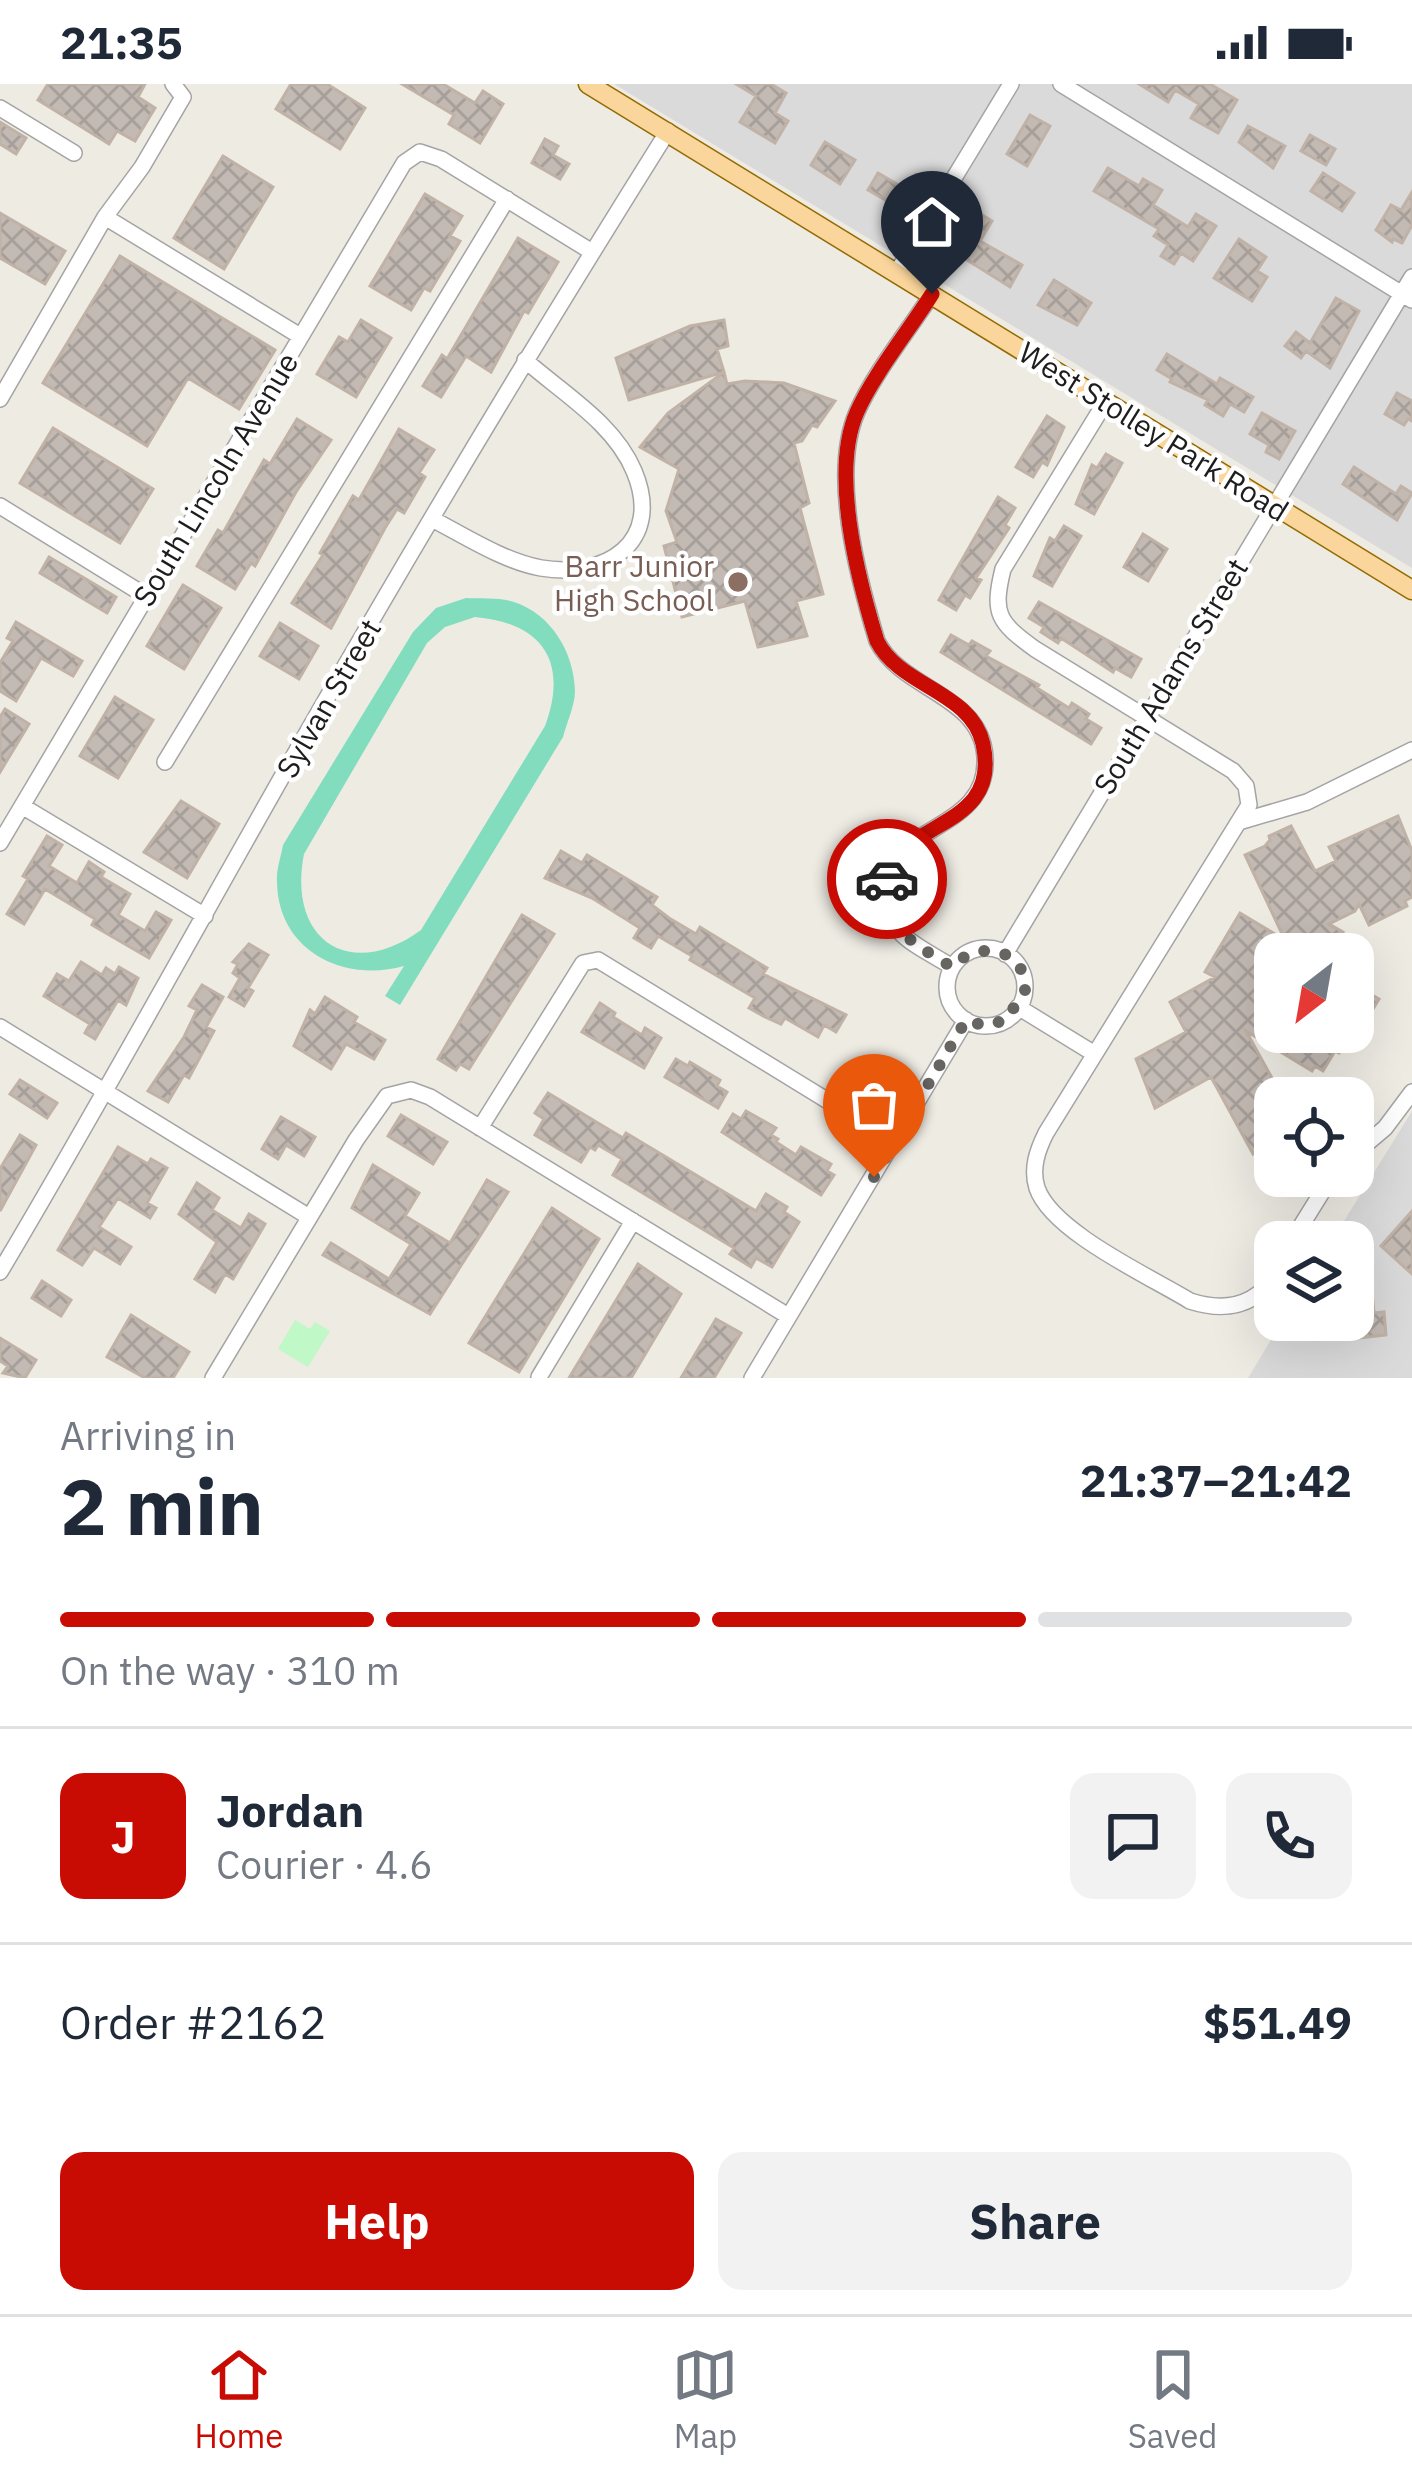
<!DOCTYPE html>
<meta charset="utf-8">
<style>
body{margin:0;font-family:"IBM Plex Sans",sans-serif;background:#f2f2f3;color:#1f2937;height:100vh;display:flex;flex-direction:column;font-size:45px;white-space:nowrap}
*{box-sizing:border-box;margin:0}
p{font-size:39px;color:#747a83}
.icon{flex:none;width:66px;height:66px;fill:none;stroke:currentColor;stroke-width:2;stroke-linecap:round;stroke-linejoin:round}
.map{position:relative;height:1294px;overflow:hidden}
.side{display:flex;flex-direction:column;background:#fff;flex:1}
.side>*{flex:none}
.needle{width:78px;rotate:211deg}
.tools{position:absolute;left:1254px;top:849px;display:grid;gap:24px}
.tools a{display:grid;place-items:center;width:120px;height:120px;border-radius:24px;background:#fff;box-shadow:0 12px 48px #0002;font-size:60px}
.pin{position:absolute;display:grid;place-items:center;width:102px;height:102px;color:#fff;margin:-123px -51px;border-radius:50% 50% 50% 0;rotate:-45deg;box-shadow:0 0 12px #0007}
.pin .icon{rotate:45deg}
.courier{position:absolute;display:grid;place-items:center;width:120px;height:120px;margin:-60px;border:9px solid #c80c03;border-radius:50%;background:#fff;color:#222;box-shadow:0 3px 15px #0007}
.overview em{font-style:normal;font-weight:800}
.overview div{display:flex;flex-direction:column-reverse}
.overview{display:flex;align-items:center;justify-content:space-between;height:204px;padding:0 60px}
h1{font-size:78px;font-weight:800;line-height:90px}
.bar{display:grid;grid-template-columns:repeat(4,1fr);gap:18px 12px;align-content:center;height:144px;padding:0 60px}
.bar i{height:15px;border-radius:9px;background:#e0e1e3}
.bar .active{background:#c80c03}
.bar p{grid-column:span 4}
.line{display:flex;align-items:center;gap:30px;padding:0 60px;border-top:3px solid #e0e1e3}
.line div{flex:1}
.round{display:grid;place-items:center;flex:none;width:126px;height:126px;border-radius:24px;background:#f2f2f3}
.primary-button{display:flex;gap:24px;margin-top:auto;padding:24px 60px}
.primary-button a{flex:1;height:138px;border-radius:24px;background:#c80c03;color:#fff;font-size:48px;font-weight:800;line-height:138px;text-align:center}
.primary-button a+a{background:#f2f2f3;color:#1f2937}
.status{display:flex;justify-content:space-between;align-items:center;height:84px;padding:0 60px;background:#fff;direction:ltr}
.status svg{height:33px;fill:currentColor}
.menu{display:flex;justify-content:space-around;align-items:center;height:168px;border-top:3px solid #e0e1e3;background:#fff;font-size:33px;color:#747a83}
.menu a{display:grid;justify-items:center;gap:6px}
.menu .active{color:#c80c03}
.map>svg:first-child{display:block}
</style>
<div class="status"><b>21:35</b><svg viewBox="0 0 49 12"><path d="M0 12V9h3v3zM5 12V6h3v6zM10 12V3h3v9zM15 12V0h3v12zM26 1h20v11H26zM47 4h2v5h-2z"/></svg></div>
<div class="map">
<svg width="1412" height="1294" viewBox="0 0 1412 1294">
<defs>
<pattern id="building-cross-hatch" width="8" height="8" patternUnits="userSpaceOnUse" patternTransform="scale(3)"><rect width="8" height="8" fill="#c3bab3"/><path d="M0 0l8 8M0 8l8-8" fill="none" stroke="#a79f9a"/></pattern>
</defs>
<rect width="100%" height="100%" fill="#eeebe3"/>
<path fill="#dbdada" d="M614,0H1412V484Z
M1412,1027V1294H1248L1283,1236H1353V1158H1331Z"/>
<path fill="#c0f8c7" d="M295,1236L310,1245L315,1238L330,1247L308,1283L278,1265Z"/>
<path fill="#82ddbe" fill-rule="evenodd" d="M466,514C481,515 499,513 514,518C551,530 574,568 575,607C575,621 567,638 563,653L400,921L385,912L404,882C344,899 278,867 277,798C276,786 281,773 283,761L413,548L436,524ZM475,533C542,539 569,577 545,642L421,846C350,898 287,856 304,770L427,559L445,543Z"/>
<path fill="url(#building-cross-hatch)" stroke="#c0b2a6" stroke-width="3" d="M48,0H145L138,13L155,24L135,57L117,47L109,60L38,16Z
M291,0H327L365,24L340,65L276,25Z
M402,0H443L475,19L483,7L503,20L480,59L449,40L454,31Z
M736,0H771L786,9L775,29L788,37L775,59L740,38L756,12Z
M1139,0H1210L1237,16L1218,49L1191,34L1199,20L1175,6L1168,18Z
M1030,31L1050,42L1027,82L1007,70Z
M0,38L26,54L16,70L0,60Z
M1248,42L1285,62L1273,84L1239,58Z
M1310,51L1335,65L1326,81L1301,67Z
M545,55L558,62L553,71L569,80L560,95L532,79Z
M825,58L855,76L840,100L811,81Z
M223,72L273,103L224,185L174,154Z
M1108,84L1139,102L1143,95L1162,106L1153,121L1188,143L1196,130L1216,142L1193,177L1181,169L1174,180L1161,172L1168,161L1154,152L1159,145L1094,107Z
M878,89L923,115L913,132L868,106Z
M1323,89L1354,109L1342,127L1311,107Z
M1412,108V141L1402,159L1393,155L1392,158L1376,146L1391,121L1401,126Z
M425,110L462,132L450,152L460,157L430,207L424,204L411,226L370,202Z
M974,126L992,137L980,157L1022,181L1010,203L948,164L953,155L949,152L957,139L966,140Z
M0,129L65,167L45,200L0,174Z
M518,154L558,178L528,229L524,227L491,288L466,272L441,313L423,302L442,271L447,275Z
M1239,155L1266,173L1257,187L1267,193L1252,217L1214,194Z
M120,172L275,266L239,325L188,294L147,362L43,299Z
M1054,196L1091,219L1077,241L1038,221Z
M1336,214L1359,227L1330,284L1306,267L1301,274L1285,262L1296,248L1310,259Z
M361,236L391,254L356,313L317,290L339,253L348,258Z
M724,236L728,262L717,265L724,288L629,316L616,274L690,242Z
M1167,270L1217,300L1220,294L1253,313L1244,328L1230,320L1223,332L1205,321L1208,316L1170,298L1172,295L1157,286Z
M724,288L727,300L745,297L784,299L835,317L817,343L812,341L802,357L794,359L809,419L800,424L823,510L796,517L807,552L758,563L745,517L682,533L664,462L677,458L666,427L679,385L640,363L668,329Z
M1397,309L1412,317V337L1408,335L1404,341L1385,330Z
M1262,329L1295,347L1279,375L1266,368L1269,361L1250,350Z
M1047,332L1064,343L1047,381L1042,378L1033,393L1016,383Z
M297,335L331,356L296,408L255,482L251,479L235,505L197,482L218,446L223,449L264,376L270,380Z
M53,344L153,405L120,459L20,399Z
M399,345L434,366L419,389L425,393L404,429L397,425L385,444L331,544L292,519L323,471L320,469L353,412L359,416Z
M1106,370L1122,379L1094,430L1076,420L1092,381L1097,384Z
M1354,383L1396,410L1401,402L1412,409L1397,436L1343,400Z
M998,413L1015,424L1005,441L1009,444L976,494L981,496L970,514L965,511L956,526L939,516Z
M1064,442L1081,452L1052,502L1034,492L1050,454L1055,457Z
M1143,450L1167,465L1148,497L1124,483Z
M49,473L116,513L107,529L40,489Z
M183,501L221,524L184,585L147,562Z
M1039,518L1141,575L1131,593L1115,584L1113,588L1061,554L1058,559L1041,548L1044,543L1029,534Z
M16,538L82,577L73,592L41,574L16,617L0,607V579L13,557L7,554Z
M280,539L318,562L299,595L260,572Z
M951,551L969,561L972,557L990,567L986,572L1039,601L1037,604L1069,624L1072,619L1089,630L1086,635L1101,644L1091,660L941,568Z
M115,613L153,636L118,694L80,672Z
M5,625L29,640L0,688V633Z
M181,717L219,740L187,794L144,768Z
M1398,732L1412,767V813L1405,817L1407,822L1369,841L1359,820L1355,827L1329,840L1343,848L1338,857L1359,870H1275V948H1353V900L1379,915L1348,967L1342,963L1339,969L1335,967L1323,987L1315,982L1312,987L1246,947L1283,1014H1275V1058L1253,1070L1211,993L1155,1024L1136,975L1186,948L1170,918L1215,893L1205,888L1240,829L1285,856L1245,771L1265,762L1270,756L1269,752L1291,742L1315,787L1336,777L1329,763Z
M47,752L62,761L49,782L77,799L89,778L104,788L101,793L130,810L118,831L145,847L156,828L171,836L149,874L92,841L95,835L45,805L24,840L7,830L28,795L23,792Z
M561,767L582,779L587,771L657,813L652,821L669,834L696,850L700,843L767,884L763,890L846,931L836,948L824,941L818,953L785,934L781,940L765,933L749,924L755,914L690,876L692,872L658,852L651,864L634,854L640,844L592,814L545,794Z
M522,831L554,850L469,985L460,980L456,986L438,975Z
M249,860L268,871L248,904L253,907L244,922L229,913L240,894L233,889L238,880L233,878Z
M81,878L102,891L106,884L115,890L119,883L138,894L126,921L118,916L95,955L85,949L90,940L44,912L57,890L69,897Z
M202,901L223,913L206,943L214,947L189,994L184,991L168,1018L148,1007L184,953L197,926L189,922Z
M325,913L357,933L354,938L385,956L374,975L346,960L331,985L294,962L310,926L315,930Z
M600,919L615,929L613,933L642,951L645,944L661,954L644,984L582,948Z
M676,975L688,982L690,978L720,996L717,1002L727,1008L718,1024L665,993Z
M20,996L57,1019L47,1034L10,1010Z
M548,1009L623,1054L626,1049L756,1127L766,1110L787,1123L784,1128L799,1138L772,1183L756,1174L751,1183L730,1170L734,1164L613,1091L622,1075L598,1061L595,1066L590,1063L581,1078L535,1051L544,1035L535,1029Z
M746,1027L776,1044L771,1051L778,1055L776,1058L796,1071L801,1063L831,1080L827,1087L834,1091L821,1111L722,1048L733,1030L741,1035Z
M401,1031L447,1058L433,1080L388,1052Z
M281,1033L315,1053L304,1072L286,1061L278,1075L262,1065Z
M20,1051L36,1061L0,1127V1085Z
M118,1063L148,1080L151,1075L167,1084L147,1119L156,1124L150,1134L118,1114L99,1143L131,1163L120,1180L94,1164L82,1181L58,1166Z
M373,1081L419,1109L405,1132L450,1159L487,1096L508,1108L430,1230L323,1171L331,1159L389,1195L411,1160L352,1124Z
M197,1099L219,1114L212,1126L241,1144L249,1130L265,1140L233,1195L225,1190L215,1208L195,1195L217,1158L179,1130Z
M552,1124L599,1155L519,1288L469,1259Z
M1412,1127V1190L1381,1162Z
M638,1180L681,1210L631,1294H569Z
M42,1197L71,1216L61,1232L32,1214Z
M1372,1209L1374,1229L1384,1228L1386,1251L1358,1254L1354,1211Z
M131,1231L189,1268L173,1294H145L107,1273Z
M716,1235L741,1249L714,1294H681Z
M0,1254L36,1276L25,1294L3,1289L8,1282L0,1277Z"/>
<g fill="none" stroke-linecap="round" stroke-linejoin="round">
<g stroke="#a4a4a4" stroke-width="18">
<path id="minor" d="M1061,0L1412,216
M0,24L74,69
M105,133L300,252
M897,188L1011,0
M932,210C909,246 874,289 857,328C830,390 858,494 877,557C902,607 981,610 985,673C988,727 938,737 905,764C881,783 879,824 899,847C912,862 936,872 952,883
M0,315L105,133L142,83L183,13L173,0
M1106,317L1003,485C992,530 998,538 1035,565L1233,687L1246,702L1249,721L1046,1049C1037,1067 1031,1085 1037,1104C1052,1148 1151,1193 1190,1217C1224,1228 1254,1223 1275,1192
M0,422L146,512
M432,435C465,452 503,477 541,484C606,495 664,458 634,387C614,339 562,309 525,276
M165,678L507,115
M22,722L205,832
M1242,737L1307,718L1412,666
M0,759L404,79L420,68L441,75L592,168
M947 903a39 39 0 1 1 78 0a39 39 0 1 1-78 0Z
M1005,870L1412,193
M1018,923L1093,969
M0,943L309,1133
M480,1044L583,879L598,876L895,1058
M1353,1071L1385,1044L1412,1008
M1291,1158L1332,1092
M0,1188C109,1005 210,818 316,633C429,435 547,240 668,47
M539,1293L633,1137
M213,1294L356,1056L387,1012L411,1006L430,1013L788,1232
M752,1294L966,936"/>
</g>
<g stroke="#946b02" stroke-width="21">
<path id="major" d="M588,0L1412,506"/>
</g>
<use href="#minor" stroke="#fff" stroke-width="15"/>
<use href="#major" stroke="#fad69c" stroke-width="18"/>
</g>
<g fill="none" stroke-linecap="round" stroke-linejoin="round">
<path stroke="#666562" stroke-width="12" stroke-dasharray="0 21.6" d="M874,1093L966,936L985,942L1006,936L1025,906C1027,864 977,855 952,883C918,862 878,843 887,795"/>
<path stroke="#c80c03" stroke-width="15" d="M887,795C899,734 1002,747 983,660C971,607 900,603 877,557C858,495 830,389 857,328C873,291 910,245 932,210"/>
</g>
<circle fill="#8d6e63" stroke="#fff" stroke-width="4.5" cx="738" cy="498" r="12"/>
<g text-anchor="middle" dominant-baseline="central" stroke-width="9" stroke-linejoin="round" paint-order="stroke">
<g font-size="30" fill="#1d1d1d" stroke="#fff">
<text transform="translate(1154 347) rotate(32)">West Stolley Park Road</text>
<text transform="translate(215 395) rotate(-59)">South Lincoln Avenue</text>
<text transform="translate(1170 592) rotate(-59)">South Adams Street</text>
<text transform="translate(328 614) rotate(-60)">Sylvan Street</text>
</g>
<g font-size="30" fill="#785e54" stroke="#fff" text-anchor="end">
<text x="714" y="481">Barr Junior<tspan x="714" dy="34">High School</tspan></text>
</g>
</g>
</svg>
<div class="tools">
<a><svg class="needle" viewBox="-14 -14 28 28"><path d="M0-13l5 13h-10z" fill="#e53935"/><path d="M0 13l5-13h-10z" fill="#747a83"/></svg></a>
<a><svg class="icon" aria-label="locate" viewBox="0 0 24 24"><circle cx="12" cy="12" r="6"/><path d="M12 2v4M12 18v4M2 12h4M18 12h4"/></svg></a>
<a><svg class="icon" aria-label="layers" viewBox="0 0 24 24"><path d="M12 4l9 5-9 5-9-5zM3 14l9 5 9-5"/></svg></a>
</div>
<div class="pin" style="left:874px;top:1093px;background:#ea580c"><svg class="icon" aria-label="bag" viewBox="0 0 24 24"><path d="M5 8h14l-1 12H6zM9 8a3 3 0 0 1 6 0"/></svg></div>
<div class="pin" style="left:932px;top:210px;background:#1f2937"><svg class="icon" aria-label="home" viewBox="0 0 24 24"><path d="M3 11l9-7 9 7M6 9v11h12V9"/></svg></div>
<div class="courier" style="left:887px;top:795px"><svg class="icon" aria-label="car" viewBox="0 0 24 24"><path d="M5 17H2v-5l4-1 3-4h7l3 4 3 1v5h-3M9 17h6M6 11h13"/><circle cx="7" cy="17" r="2"/><circle cx="17" cy="17" r="2"/></svg></div>
</div>
<section class="side">
<div class="overview"><div><h1>2 min</h1><p>Arriving in</p></div><em>21:37–21:42</em></div>
<div class="bar"><i class="active"></i><i class="active"></i><i class="active"></i><i></i><p>On the way · 310 m</p></div>
<div class="line" style="height:216px"><b class="round" style="background:#c80c03;color:#fff">J</b><div><b>Jordan</b><p>Courier · 4.6</p></div><a class="round"><svg class="icon" aria-label="chat" viewBox="0 0 24 24"><path d="M4 5h16v11H9l-5 4z"/></svg></a><a class="round"><svg class="icon" aria-label="phone" viewBox="0 0 24 24"><path d="M5 4h4l2 5-3 2q2 4 5 5l2-3 5 2v4C11 20 4 13 5 4z"/></svg></a></div>
<div class="line" style="height:156px"><div>Order #2162</div><b>$51.49</b></div>
<div class="primary-button"><a>Help</a><a>Share</a></div>
</section>
<nav class="menu">
<a class="active"><svg class="icon" aria-label="home" viewBox="0 0 24 24"><path d="M3 11l9-7 9 7M6 9v11h12V9"/></svg>Home</a>
<a><svg class="icon" aria-label="map" viewBox="0 0 24 24"><path d="M3 6l6-2 6 2 6-2v14l-6 2-6-2-6 2zM9 4v14M15 6v14"/></svg>Map</a>
<a><svg class="icon" aria-label="saved" viewBox="0 0 24 24"><path d="M7 4h10v16l-5-4-5 4z"/></svg>Saved</a>
</nav>
